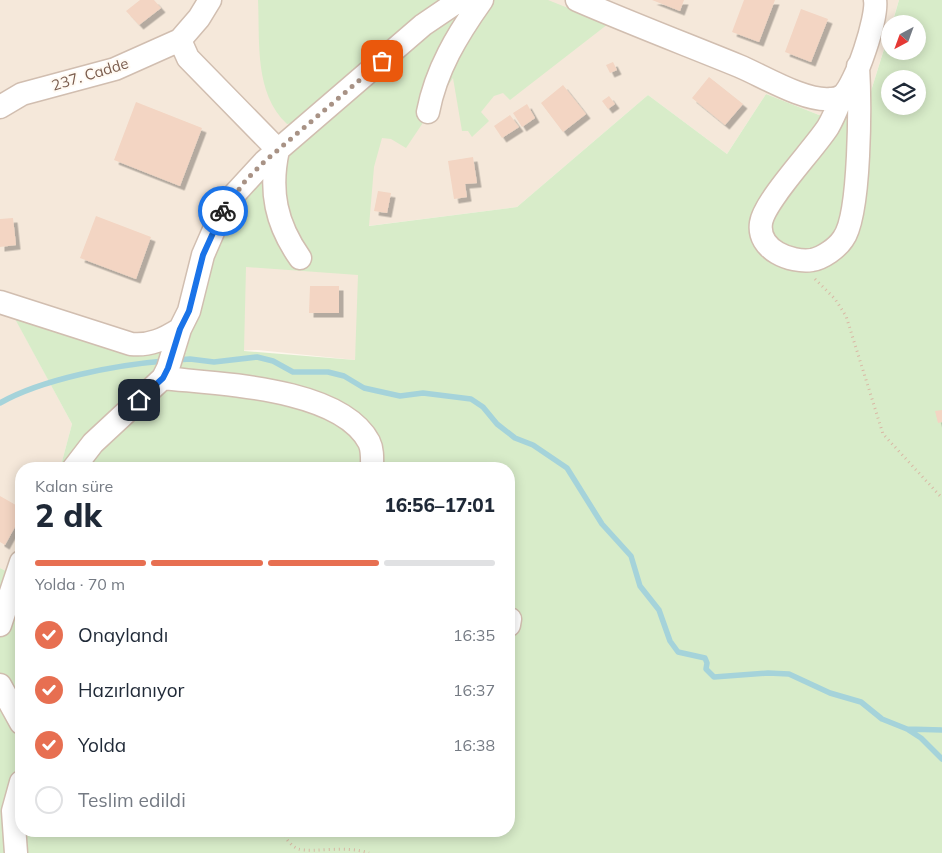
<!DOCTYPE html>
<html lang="tr">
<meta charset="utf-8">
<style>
body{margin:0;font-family:Mulish,sans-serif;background:#f2f2f3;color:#1f2937;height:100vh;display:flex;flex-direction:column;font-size:19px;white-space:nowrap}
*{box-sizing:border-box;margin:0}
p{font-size:16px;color:#747a83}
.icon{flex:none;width:28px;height:28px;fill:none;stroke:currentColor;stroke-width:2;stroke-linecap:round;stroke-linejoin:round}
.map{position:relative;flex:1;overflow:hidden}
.sheet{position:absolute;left:15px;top:462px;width:500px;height:375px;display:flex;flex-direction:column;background:#fff;border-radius:20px;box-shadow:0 2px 12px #0003}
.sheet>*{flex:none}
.needle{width:32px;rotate:221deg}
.controls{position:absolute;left:881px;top:15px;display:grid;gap:10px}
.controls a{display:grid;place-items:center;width:45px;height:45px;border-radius:50%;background:#fff;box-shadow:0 2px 12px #0003;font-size:25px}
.pin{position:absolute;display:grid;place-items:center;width:42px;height:42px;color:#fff;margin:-21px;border-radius:10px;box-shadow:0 2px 8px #0006}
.courier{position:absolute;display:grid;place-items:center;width:50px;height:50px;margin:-25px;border:4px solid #1a73e8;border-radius:50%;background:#fff;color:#222;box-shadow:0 1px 6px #0007}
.summary em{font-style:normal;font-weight:800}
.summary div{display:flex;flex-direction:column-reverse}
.summary{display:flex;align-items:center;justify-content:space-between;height:85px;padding:0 20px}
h1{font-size:32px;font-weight:800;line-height:38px}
.bar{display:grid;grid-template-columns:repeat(4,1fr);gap:8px 5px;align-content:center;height:60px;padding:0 20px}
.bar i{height:6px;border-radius:4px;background:#e0e1e3}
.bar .active{background:#e76f51}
.bar p{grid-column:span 4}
ol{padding:0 20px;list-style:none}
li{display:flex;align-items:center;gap:15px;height:55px}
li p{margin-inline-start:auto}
li .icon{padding:5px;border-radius:50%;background:#e76f51;color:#fff;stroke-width:4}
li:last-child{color:#747a83}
li i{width:28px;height:28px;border:2px solid #e0e1e3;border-radius:50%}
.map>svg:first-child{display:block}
</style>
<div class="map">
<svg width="942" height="853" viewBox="0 0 942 853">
<defs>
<filter id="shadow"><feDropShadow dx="4.5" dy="4.5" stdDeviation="0" flood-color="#0004"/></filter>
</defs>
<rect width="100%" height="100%" fill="#fdf6ec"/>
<path fill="#f5e8da" d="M0,0H899L871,91L848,116L819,115L766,94L727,154L648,95L517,207L368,226L355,360L258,350L157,353L109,347L15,318L72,424L60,469H21V545L8,572L0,568Z"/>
<path fill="#d8ecc9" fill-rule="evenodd" d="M258,0H438L409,23L298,122L287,124C254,93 260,42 258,0Z
M490,0H548L608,24L510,100L503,93L494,96L481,112L489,121L472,137L468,131H462L453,78L406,148L391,139L382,138L374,167L369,226L517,207L648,95L727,154L766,94L819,115L848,116L871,91L890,30V51H918V24H892L899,0H942V853H0V568L8,572L21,545V831H509V469H60L72,424L14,317L109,347L157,353H186L203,274L240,200L411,44L457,13ZM890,79H918V106H890ZM246,267L358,275L355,360L244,351Z"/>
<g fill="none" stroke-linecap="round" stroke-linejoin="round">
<path stroke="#a5d3da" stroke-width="5.5" d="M176,360L190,359L214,362L257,357L273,361L293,372H328L344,376L364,388L400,396L423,393L471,399L483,407L497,424L515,438L533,445L567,468L602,524L631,556L640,586L659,610L670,641L678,652L705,658L707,663L706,669L714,677L768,673L789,674L830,693L861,702L882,719L907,729L921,738L942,759
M0,403C42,379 116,365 164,361
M907,729L942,730"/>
</g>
<path fill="#f3d5c3" filter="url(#shadow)" d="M140,0H154L161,8L139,25L126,11Z
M652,0H684L680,11Z
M744,0H775L759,42L732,32Z
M801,9L828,19L811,62L785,52Z
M613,62L617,70L610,73L606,65Z
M709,77L743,104L725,125L692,98Z
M563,85L586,114L563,132L541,103Z
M609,96L615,104L608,109L602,101Z
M136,102L202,128L180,186L114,160Z
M527,104L535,118L522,127L513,113Z
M510,115L519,127L502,138L494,126Z
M473,157L477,183L465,184L467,197L454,199L448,161Z
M378,191L391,193L387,213L374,211Z
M96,216L151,237L136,279L80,258Z
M13,218L16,245L0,247V219Z
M310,286H339V313H309Z
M942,410V422L938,423L935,411Z
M0,496L21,508V516L5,545L0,542Z"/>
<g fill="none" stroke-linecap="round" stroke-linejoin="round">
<g stroke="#d1beb0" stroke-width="25">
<path id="minor" d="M210,0L199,18L180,40L188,58L278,150
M577,0C630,23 685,44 739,66C763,76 805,102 831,99C834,99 840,97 842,96C856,85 878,16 875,0
M842,96C838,106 834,117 828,127C814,149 764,201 761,223C757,250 791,263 812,260C823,258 837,248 843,239C861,215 860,99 858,66
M0,107L22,94L115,69L180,40
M428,112C436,70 457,35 482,0
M278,150C269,191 276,224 300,258
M0,302L131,344C150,346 164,339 180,329
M163,378C217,384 340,387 369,442C373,450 372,460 372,469
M73,469L93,443L163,378L168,368L180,329L189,311L203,255L220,216L231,198L265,161L423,25L460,0
M0,625L21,562
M509,625L510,619
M0,685L21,723
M16,853L13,811L21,782"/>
</g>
<path stroke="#d9b8a5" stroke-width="3" stroke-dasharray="1 4" stroke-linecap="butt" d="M815,279L835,299L846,316L883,434L942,498
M283,831C285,838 291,846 298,849C314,853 346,845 369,853"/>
<use href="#minor" stroke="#fff" stroke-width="22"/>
</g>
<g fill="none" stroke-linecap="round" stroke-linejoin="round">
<path stroke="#a89285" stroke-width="5" stroke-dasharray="0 9" d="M223,211L246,180L265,161L382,61"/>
<path stroke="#1a73e8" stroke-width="6" d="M139,400L163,378L168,368L180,329L189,311L203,255L223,211"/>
</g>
<g text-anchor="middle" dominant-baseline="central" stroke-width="4" stroke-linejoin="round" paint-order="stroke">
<g font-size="15" fill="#7a5c4d" stroke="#fffaf3">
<text transform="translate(90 74) rotate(-17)">237. Cadde</text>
</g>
</g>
</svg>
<div class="controls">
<a><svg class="needle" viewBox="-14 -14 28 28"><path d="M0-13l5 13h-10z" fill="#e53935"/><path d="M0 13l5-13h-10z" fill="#747a83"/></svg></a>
<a><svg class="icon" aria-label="layers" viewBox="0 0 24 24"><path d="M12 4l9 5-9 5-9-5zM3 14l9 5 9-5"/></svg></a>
</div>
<div class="pin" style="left:382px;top:61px;background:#ea580c"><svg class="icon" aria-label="bag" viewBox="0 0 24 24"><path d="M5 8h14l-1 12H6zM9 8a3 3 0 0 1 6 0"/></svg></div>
<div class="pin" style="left:139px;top:400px;background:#1f2937"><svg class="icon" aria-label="home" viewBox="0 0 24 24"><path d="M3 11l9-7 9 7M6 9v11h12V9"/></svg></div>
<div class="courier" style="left:223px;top:211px"><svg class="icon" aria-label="bike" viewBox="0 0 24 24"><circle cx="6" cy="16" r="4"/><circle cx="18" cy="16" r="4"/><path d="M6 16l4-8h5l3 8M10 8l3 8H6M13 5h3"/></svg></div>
<section class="sheet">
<div class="summary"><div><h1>2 dk</h1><p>Kalan süre</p></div><em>16:56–17:01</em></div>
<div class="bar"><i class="active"></i><i class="active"></i><i class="active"></i><i></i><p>Yolda · 70 m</p></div>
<ol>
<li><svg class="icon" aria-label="check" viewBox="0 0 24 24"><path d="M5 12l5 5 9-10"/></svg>Onaylandı<p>16:35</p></li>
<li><svg class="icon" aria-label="check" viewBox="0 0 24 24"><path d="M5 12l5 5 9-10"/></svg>Hazırlanıyor<p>16:37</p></li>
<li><svg class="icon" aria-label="check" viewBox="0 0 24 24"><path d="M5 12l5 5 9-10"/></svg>Yolda<p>16:38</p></li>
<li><i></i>Teslim edildi</li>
</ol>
</section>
</div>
